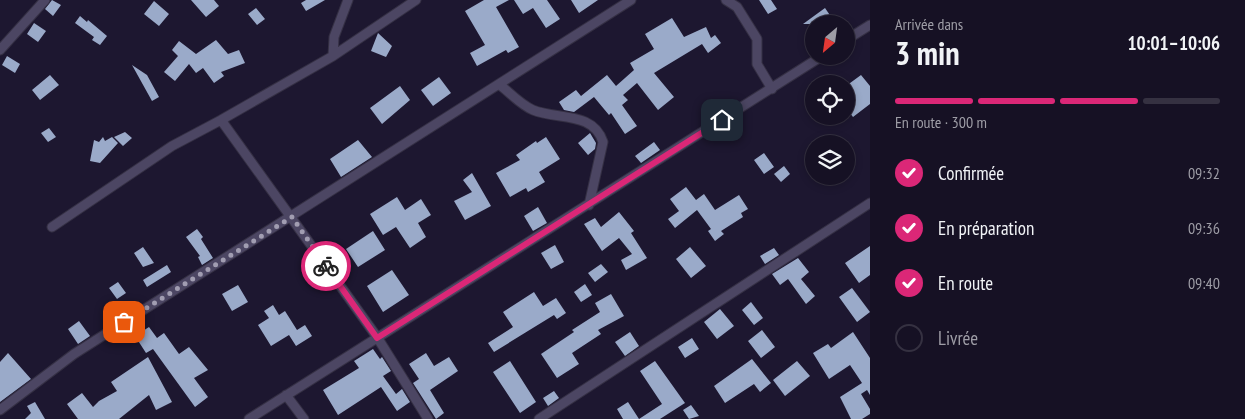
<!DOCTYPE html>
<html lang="fr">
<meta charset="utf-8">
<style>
body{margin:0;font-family:"PT Sans Narrow",sans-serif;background:#231f31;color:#f1f3f6;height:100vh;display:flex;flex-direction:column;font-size:19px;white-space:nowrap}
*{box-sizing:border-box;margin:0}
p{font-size:16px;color:#9e9da6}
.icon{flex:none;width:28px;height:28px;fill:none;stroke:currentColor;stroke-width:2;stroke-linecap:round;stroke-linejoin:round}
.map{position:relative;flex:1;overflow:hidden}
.panel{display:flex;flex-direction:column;background:#161124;width:375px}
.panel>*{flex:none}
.needle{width:32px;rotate:209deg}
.fabs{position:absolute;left:805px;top:15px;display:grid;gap:10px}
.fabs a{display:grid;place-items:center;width:50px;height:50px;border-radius:50%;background:#161124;box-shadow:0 2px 8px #0003,0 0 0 1px #353141;font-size:25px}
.pin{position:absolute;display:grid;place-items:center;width:42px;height:42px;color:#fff;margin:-21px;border-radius:10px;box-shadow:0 2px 8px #0006}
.courier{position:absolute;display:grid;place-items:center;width:50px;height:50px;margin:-25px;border:4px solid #db2777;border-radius:50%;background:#fff;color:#222;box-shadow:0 1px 6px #0007}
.overview em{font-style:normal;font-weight:700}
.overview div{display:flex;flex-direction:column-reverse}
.overview{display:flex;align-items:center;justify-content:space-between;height:85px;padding:0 25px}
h1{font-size:32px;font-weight:700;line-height:38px}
.bar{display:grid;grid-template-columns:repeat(4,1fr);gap:8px 5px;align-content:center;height:60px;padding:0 25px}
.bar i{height:6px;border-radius:4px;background:#353141}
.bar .selected{background:#db2777}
.bar p{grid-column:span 4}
ol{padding:0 25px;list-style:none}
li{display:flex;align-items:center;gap:15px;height:55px}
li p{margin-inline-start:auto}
li .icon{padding:5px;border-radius:50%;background:#db2777;color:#fff;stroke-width:4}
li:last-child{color:#9e9da6}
li i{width:28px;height:28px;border:2px solid #353141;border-radius:50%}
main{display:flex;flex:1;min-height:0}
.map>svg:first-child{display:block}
</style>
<main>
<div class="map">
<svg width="870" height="419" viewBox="0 0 870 419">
<rect width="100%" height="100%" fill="#1d1730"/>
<path fill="#9aaac9" d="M52,0L61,5L53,16L45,9Z
M191,0H214L219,6L206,17Z
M306,0H325L306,11L301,3Z
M484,0H509L496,7L519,47L508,53L506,50L477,66L470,53L485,45L465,11Z
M514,0H547L560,19L546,28L533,8L523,14Z
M571,0H598L579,13Z
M759,0H771L777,9L768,14Z
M154,1L169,14L159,26L144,14Z
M256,8L265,19L257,25L248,14Z
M825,8L836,24H803Z
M80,16L87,22L88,20L107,36L100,45L92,40L94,37L75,23Z
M672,18L684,37L706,27L711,38L715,35L721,43L708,53L702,44L654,73L674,97L658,110L637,83L623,95L628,100L622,105L637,126L625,134L611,113L609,115L594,97L574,112L564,110L559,102L576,90L581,96L607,75L616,86L634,70L630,63L654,49L645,34Z
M34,23L46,31L38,42L27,34Z
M378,33L392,46L386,57L371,51Z
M216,40L228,54L239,50L245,63L221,72L224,76L214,83L203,68L196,73L189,64L175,81L164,72L178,56L172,50L179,41L196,54Z
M7,56L20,64L15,73L2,65Z
M132,65L147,75L159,97L152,101Z
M50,75L59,85L40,100L32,90Z
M861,75L870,86V104L853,117L846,108V101L852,96L846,86Z
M439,77L451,93L433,106L421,90Z
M400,86L410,100L382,124L370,108Z
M49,128L56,137L48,142L41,133Z
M125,132L132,138L123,146L114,137Z
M590,133L596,143L595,149L588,155L578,143Z
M103,137L105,141L112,137L118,143L100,163L90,161L94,140L99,142Z
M546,137L560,159L539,172L545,182L528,192L526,188L510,197L496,173L520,160L516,155L536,141L537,143Z
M358,140L372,157L341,177L330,159Z
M654,142L660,150L641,163L635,156Z
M764,153L774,167L764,174L754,160Z
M784,166L790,174L781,182L774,174Z
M472,173L491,206L465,220L454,201L472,192L463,180Z
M686,187L696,200L704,194L715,210L739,195L748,209L741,213L743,217L721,231L724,234L715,241L708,231L711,229L697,210L675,228L668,219L679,211L670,199Z
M397,197L405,210L421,199L431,215L418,223L426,237L410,248L396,227L383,235L370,214Z
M538,207L547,223L533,231L524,216Z
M619,212L634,231L631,233L647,258L626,270L621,260L632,254L619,238L602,251L584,224L595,218L601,227Z
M197,229L203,237L201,239L213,258L202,265L198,257L200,256L186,237Z
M373,231L385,250L358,267L346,249Z
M555,245L564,262L551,269L541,253Z
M870,246V275L859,283L845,263Z
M143,247L154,263L143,267L134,253Z
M690,247L706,266L691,278L676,259Z
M774,248L779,255L765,264L760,256Z
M798,258L809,272L801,279L815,296L806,304L788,279L780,285L772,274Z
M601,264L608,272L595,282L588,273Z
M167,265L171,272L147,287L143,280Z
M392,270L409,295L383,312L367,286Z
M118,282L126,293L117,299L109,288Z
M585,284L592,295L581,302L574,292Z
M238,285L248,302L232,311L222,294Z
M852,288L870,312L857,322L839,297Z
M534,292L543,306L556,298L566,313L557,319L554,315L494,352L488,343L513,327L503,312Z
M611,294L624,316L598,330L601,334L572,353L579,364L557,378L541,354L574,332L572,330L600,312L595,303Z
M751,302L763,318L754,325L742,310Z
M273,305L279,315L285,311L297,330L305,325L312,336L296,346L289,335L271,346L258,325L269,318L264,311Z
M720,309L734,326L717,339L704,322Z
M79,321L90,336L78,344L68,329Z
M149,327L157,338L164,333L179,354L189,347L208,370L194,378L208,397L195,407L153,349L146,353L135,336Z
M762,330L775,347L761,358L748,341Z
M630,332L639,346L625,356L615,342Z
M853,332L870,358V395L867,390L861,394L870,409V414L862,419H851L840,397L862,383L850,365L829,379L813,353L828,344L831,348Z
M692,338L699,349L685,358L678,347Z
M373,349L380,359L382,357L391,371L383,376L396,394L402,389L410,402L397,411L381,387L338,415L323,390L359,368L354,361Z
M8,353L31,379L0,402V362Z
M426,353L434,366L449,357L458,371L430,390L444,413L436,419L413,383L419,379L409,364Z
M148,357L172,402L156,410L149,395L119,419H78L67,404L82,393L93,407L99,401L117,391L111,382Z
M752,359L771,383L760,392L754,384L725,403L714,386Z
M510,361L536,402L520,413L493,372Z
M655,361L685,403L660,419H623L617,409L628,402L639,419L662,404L640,371Z
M797,361L810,376L785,396L773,380Z
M554,391L559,398L548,406L543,398Z
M35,402L45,419H25L31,413L27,406Z
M691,405L699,416L689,419L683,410Z"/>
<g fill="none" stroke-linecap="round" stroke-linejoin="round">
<g stroke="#353044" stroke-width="11">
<path id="street" d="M726,0L737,7L757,39V64L772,89
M846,40L870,25
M0,50L45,0
M333,56L334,37L348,0
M499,84C510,93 521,105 533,110C557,120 593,111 603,142L589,205
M221,120L377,337L428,419
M52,227L172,146L221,120L333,56L416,0
M286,395L304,419
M0,410L74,354L631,0
M249,419L822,56
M539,419L870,203"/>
</g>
<use href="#street" stroke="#4c4663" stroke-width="9"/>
</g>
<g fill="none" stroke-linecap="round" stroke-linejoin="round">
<path stroke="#a19db1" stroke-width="5" stroke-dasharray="0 9" d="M124,322L292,217L326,266"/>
<path stroke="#db2777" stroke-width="6" d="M326,266L377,338L722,120"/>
</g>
</svg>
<div class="fabs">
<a><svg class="needle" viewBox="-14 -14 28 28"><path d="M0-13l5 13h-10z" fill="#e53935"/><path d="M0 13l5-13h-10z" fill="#9e9da6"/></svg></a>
<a><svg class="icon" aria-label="locate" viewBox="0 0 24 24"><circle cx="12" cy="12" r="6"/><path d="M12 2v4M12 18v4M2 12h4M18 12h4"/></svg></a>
<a><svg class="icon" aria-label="layers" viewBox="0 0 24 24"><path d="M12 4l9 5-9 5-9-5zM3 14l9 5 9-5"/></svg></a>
</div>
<div class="pin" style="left:124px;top:322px;background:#ea580c"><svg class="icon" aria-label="bag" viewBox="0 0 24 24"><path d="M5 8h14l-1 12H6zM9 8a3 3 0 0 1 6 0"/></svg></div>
<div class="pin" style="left:722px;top:120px;background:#1f2937"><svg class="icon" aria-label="home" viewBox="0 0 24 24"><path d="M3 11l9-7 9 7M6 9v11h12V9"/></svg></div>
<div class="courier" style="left:326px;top:266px"><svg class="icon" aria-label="bike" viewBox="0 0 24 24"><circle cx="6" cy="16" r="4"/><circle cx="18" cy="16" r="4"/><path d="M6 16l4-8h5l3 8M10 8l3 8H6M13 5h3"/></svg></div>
</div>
<section class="panel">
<div class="overview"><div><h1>3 min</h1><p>Arrivée dans</p></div><em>10:01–10:06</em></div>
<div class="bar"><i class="selected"></i><i class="selected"></i><i class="selected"></i><i></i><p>En route · 300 m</p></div>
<ol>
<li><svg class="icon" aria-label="check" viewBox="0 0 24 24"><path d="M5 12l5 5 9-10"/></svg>Confirmée<p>09:32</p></li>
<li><svg class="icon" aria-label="check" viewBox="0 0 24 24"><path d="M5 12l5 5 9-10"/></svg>En préparation<p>09:36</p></li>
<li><svg class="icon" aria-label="check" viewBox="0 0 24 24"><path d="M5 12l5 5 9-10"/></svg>En route<p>09:40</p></li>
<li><i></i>Livrée</li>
</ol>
</section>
</main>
